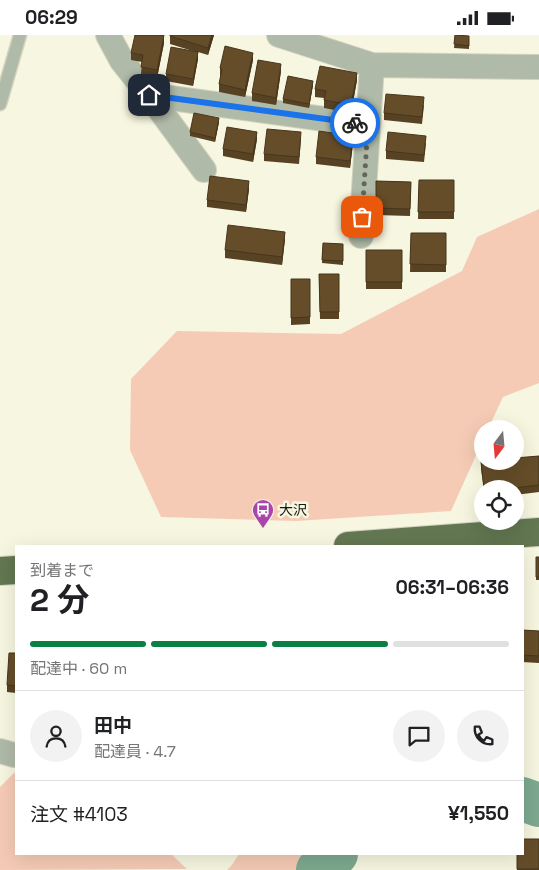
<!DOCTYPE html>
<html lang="ja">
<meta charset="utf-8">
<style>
body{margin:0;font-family:"Space Grotesk","Noto Sans JP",sans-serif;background:#f2f2f2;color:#202124;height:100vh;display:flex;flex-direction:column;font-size:19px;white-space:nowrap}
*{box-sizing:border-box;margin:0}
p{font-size:16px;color:#757577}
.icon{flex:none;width:28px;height:28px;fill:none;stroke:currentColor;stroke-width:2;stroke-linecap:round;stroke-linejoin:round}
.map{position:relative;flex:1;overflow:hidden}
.panel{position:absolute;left:15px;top:510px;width:509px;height:310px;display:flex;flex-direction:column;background:#fff;border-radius:0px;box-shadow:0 5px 20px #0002}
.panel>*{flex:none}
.needle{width:32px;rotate:196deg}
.fabs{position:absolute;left:474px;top:385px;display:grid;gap:10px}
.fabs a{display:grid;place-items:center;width:50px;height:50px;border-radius:50%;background:#fff;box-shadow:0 5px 20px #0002;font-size:25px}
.pin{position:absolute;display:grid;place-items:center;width:42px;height:42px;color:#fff;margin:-21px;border-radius:10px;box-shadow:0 2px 8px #0006}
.courier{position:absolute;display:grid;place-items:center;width:50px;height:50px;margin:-25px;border:4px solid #1a73e8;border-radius:50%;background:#fff;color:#222;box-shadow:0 1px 6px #0007}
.overview em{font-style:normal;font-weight:700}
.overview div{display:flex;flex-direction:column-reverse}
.overview{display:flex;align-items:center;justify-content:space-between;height:85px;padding:0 15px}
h1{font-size:32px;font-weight:700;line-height:38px}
.bar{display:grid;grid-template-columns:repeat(4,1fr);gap:8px 5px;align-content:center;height:60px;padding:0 15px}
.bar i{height:6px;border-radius:4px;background:#e0e0e0}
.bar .active{background:#0b8043}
.bar p{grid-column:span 4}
.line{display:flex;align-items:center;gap:12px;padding:0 15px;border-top:1px solid #e0e0e0}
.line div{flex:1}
.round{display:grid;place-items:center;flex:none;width:52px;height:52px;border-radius:26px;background:#f2f2f2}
.status{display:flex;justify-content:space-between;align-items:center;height:35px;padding:0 25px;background:#fff;direction:ltr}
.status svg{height:14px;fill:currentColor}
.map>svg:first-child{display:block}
</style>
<div class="status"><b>06:29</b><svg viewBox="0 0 49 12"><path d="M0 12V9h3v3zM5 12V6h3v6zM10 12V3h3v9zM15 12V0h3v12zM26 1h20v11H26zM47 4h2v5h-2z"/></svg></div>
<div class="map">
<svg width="539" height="835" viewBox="0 0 539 835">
<rect width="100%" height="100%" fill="#f7f6e0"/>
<path fill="#f5cbb5" d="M539,174V348L503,362L488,394H482V407L451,476L296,486L161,482L130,415L131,344L177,296L341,299L462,236L477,202Z
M16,736V819H171L187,834L0,835V752Z
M239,819H309L306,835H227L232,830Z"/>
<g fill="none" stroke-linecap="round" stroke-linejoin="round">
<path stroke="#7da98f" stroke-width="44" d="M522,764L539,770
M318,835L336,819"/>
<g stroke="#d3d2bf" stroke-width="15">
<path id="lane" d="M0,69L20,0"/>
</g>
<g stroke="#d3d2bf" stroke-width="26">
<path id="street" d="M108,0L122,26L149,60L368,90
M279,0L372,30L539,32
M149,60L204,135
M361,201L372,30
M0,716L14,720"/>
</g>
<g stroke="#d3d2bf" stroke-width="30">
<path id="highway" d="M348,511L539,497
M0,536L16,535"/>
</g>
<use href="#lane" stroke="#b0baa8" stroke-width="12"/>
<use href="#street" stroke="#b0baa8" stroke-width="24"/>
<use href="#highway" stroke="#637752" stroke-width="28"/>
</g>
<path fill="#574223" d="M170,0H214L208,20L198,17V24L193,51L166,46V39L196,17L170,9Z
M455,0L469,1V14L454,13Z
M164,8L157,43L141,39L142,27L131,25V18Z
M253,25L245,62L219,57V49L221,41H220V33Z
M281,36L276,70L252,66V58Z
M357,45L351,78L324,73V63L315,62V54Z
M313,50L309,73L283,68V64Z
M424,70L422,89L384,85V78Z
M219,87L215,107L190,101V97Z
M257,104L253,127L223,121V114Z
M301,104L299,129L264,126V119Z
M353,108L350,133L316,129V122Z
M426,108L424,127L386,124V116Z
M419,145H454V184H418Z
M376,146L411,147L410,181L376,180Z
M249,154L246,177L207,172V165Z
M411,198H446V237H410Z
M285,204L282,230L225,223V215Z
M323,208L343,209V230L322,228Z
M366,215H402V254H366Z
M319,239H339V284H320Z
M291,244H310V289L291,290Z
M539,421V457L515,460V454H484L481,434V427Z
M536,522H539V545H536Z
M522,595L539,596V628L522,627Z
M16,618V658L7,657V650Z
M539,804V835H517V819Z"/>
<path fill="#47361d" d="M164,0V8L157,43V35Z
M212,0H214L208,20V13Z
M198,17V24L193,51V44Z
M253,18V25L245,62V55Z
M281,29V36L276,70V63Z
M357,38V45L351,78V70Z
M313,46V50L309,73V69Z
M219,83V87L215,107V103Z
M257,97V104L253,127V119Z
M353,101V108L350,133V126Z
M249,146V154L246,177V170Z
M285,197V204L282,230V222Z"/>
<path fill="#654d29" stroke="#47361d" d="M135,0H164L157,35L141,32L143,20L131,18Z
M170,0H212L208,13L170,1Z
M455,0L469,1V11L454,9Z
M225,11L253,18L245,55L219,49L222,34L220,33Z
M171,12L198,17L193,44L166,39Z
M258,25L281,29L276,63L252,58Z
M320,31L357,38L351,70L324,65L326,56L315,54Z
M288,41L313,46L309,69L283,64Z
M386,59L424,62L422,82L384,78Z
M194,78L219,83L215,103L190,97Z
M227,92L257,97L253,119L223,114Z
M267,94L301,97L299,122L264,119Z
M319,96L353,101L350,126L316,122Z
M388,97L426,101L424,120L386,116Z
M210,141L249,146L246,170L207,165Z
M419,145H454V177H418Z
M376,146L411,147L410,174L376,173Z
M228,190L285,197L282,222L225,215Z
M411,198H446V230L410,229Z
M323,208L343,209V226L322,225Z
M366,215H402V247H366Z
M319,239H339V277H320Z
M291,244H310V282L291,283Z
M539,421V450L506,454H484L481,427L515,426V423Z
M536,522H539V542H536Z
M522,595L539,596V621L522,620Z
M9,618H16V651L7,650Z
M522,804H539V834H517V819H522Z"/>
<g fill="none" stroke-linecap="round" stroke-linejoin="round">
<path stroke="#656558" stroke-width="5" stroke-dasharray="0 9" d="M355,88L368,90L362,182"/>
<path stroke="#1a73e8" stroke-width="6" d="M149,60L355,88"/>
</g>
<defs>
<g id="bus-pin" transform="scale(1.125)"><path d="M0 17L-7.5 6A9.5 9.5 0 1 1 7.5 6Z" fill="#a946ab" stroke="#f7f6e0"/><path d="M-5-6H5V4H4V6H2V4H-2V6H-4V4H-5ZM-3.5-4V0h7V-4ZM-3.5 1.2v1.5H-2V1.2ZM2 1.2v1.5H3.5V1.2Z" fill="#fff"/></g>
</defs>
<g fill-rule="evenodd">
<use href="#bus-pin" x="263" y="475"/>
</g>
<g text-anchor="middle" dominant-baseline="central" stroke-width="5" stroke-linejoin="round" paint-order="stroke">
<g font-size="14" fill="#17170f" stroke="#f7f6e0" text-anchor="start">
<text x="279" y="475">大沢</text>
</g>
</g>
</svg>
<div class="fabs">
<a><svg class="needle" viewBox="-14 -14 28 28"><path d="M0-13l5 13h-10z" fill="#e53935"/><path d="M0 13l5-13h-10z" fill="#757577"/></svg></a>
<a><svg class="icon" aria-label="locate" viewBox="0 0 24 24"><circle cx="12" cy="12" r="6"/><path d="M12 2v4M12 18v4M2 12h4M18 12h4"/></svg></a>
</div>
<div class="pin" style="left:362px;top:182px;background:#ea580c"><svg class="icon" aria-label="bag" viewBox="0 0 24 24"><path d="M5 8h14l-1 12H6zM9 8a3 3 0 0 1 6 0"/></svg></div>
<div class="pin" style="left:149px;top:60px;background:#1f2937"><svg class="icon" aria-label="home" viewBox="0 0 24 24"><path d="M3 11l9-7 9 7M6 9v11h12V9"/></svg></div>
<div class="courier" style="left:355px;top:88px"><svg class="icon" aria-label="bike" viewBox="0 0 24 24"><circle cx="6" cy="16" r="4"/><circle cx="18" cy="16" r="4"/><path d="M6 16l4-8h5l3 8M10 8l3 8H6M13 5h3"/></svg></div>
<section class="panel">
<div class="overview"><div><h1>2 分</h1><p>到着まで</p></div><em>06:31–06:36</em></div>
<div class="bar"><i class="active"></i><i class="active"></i><i class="active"></i><i></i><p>配達中 · 60 m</p></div>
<div class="line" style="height:90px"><a class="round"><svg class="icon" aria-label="person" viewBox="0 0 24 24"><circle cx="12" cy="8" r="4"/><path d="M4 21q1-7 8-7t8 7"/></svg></a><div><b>田中</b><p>配達員 · 4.7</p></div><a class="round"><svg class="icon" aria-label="chat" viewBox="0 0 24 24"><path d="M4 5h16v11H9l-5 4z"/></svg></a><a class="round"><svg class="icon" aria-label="phone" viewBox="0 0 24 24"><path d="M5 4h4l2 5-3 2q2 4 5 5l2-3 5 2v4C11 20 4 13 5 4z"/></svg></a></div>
<div class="line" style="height:65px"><div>注文 #4103</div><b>¥1,550</b></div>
</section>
</div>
